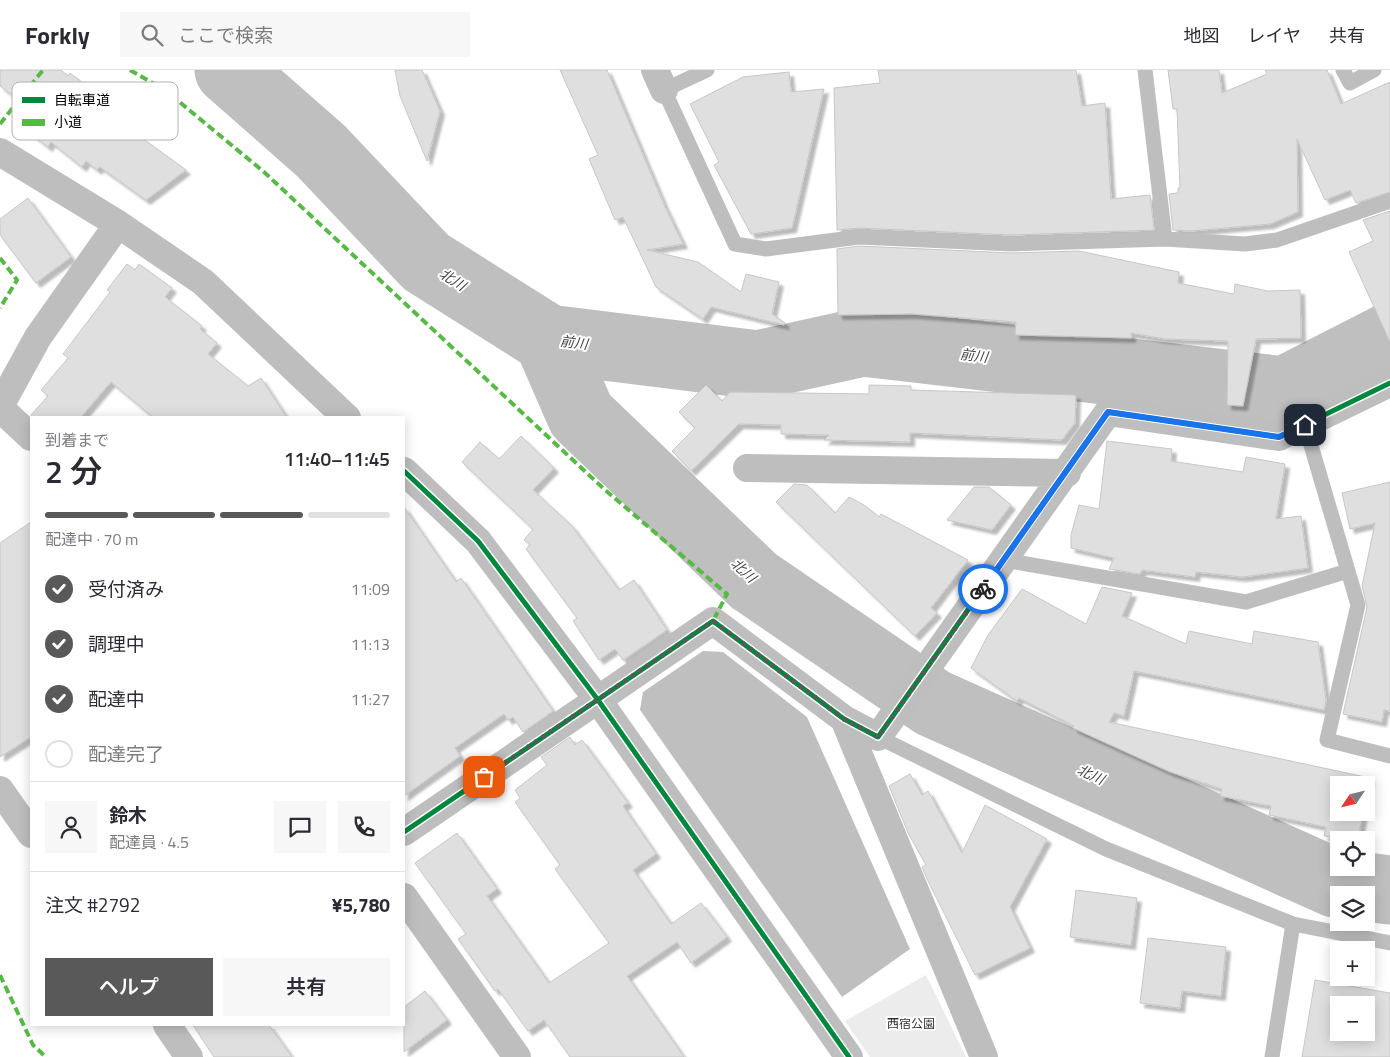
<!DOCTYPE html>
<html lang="ja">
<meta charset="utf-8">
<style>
body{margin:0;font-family:"Titillium Web","Noto Sans JP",sans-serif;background:#f7f7f7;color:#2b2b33;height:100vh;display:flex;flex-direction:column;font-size:19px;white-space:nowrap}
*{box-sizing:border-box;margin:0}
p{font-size:16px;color:#7c7c81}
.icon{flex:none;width:28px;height:28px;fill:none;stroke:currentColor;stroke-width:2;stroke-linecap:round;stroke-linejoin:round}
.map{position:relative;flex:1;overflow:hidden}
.sheet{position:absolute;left:30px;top:346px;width:375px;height:610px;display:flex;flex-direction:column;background:#fff;border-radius:0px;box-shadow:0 2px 12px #0003}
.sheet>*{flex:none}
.needle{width:32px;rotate:235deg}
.fabs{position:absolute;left:1330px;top:706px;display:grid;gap:10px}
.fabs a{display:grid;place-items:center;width:45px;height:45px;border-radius:0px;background:#fff;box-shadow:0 2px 12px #0003;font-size:25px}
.pin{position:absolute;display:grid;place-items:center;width:42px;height:42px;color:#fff;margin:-21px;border-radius:10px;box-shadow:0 2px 8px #0006}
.courier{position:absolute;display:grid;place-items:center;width:50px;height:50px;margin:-25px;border:4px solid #1a73e8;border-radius:50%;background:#fff;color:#222;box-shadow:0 1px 6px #0007}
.head em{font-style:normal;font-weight:600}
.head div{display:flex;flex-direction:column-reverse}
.head{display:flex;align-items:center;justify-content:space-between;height:85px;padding:0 15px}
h1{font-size:32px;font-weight:600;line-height:38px}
.bar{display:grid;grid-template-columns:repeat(4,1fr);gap:8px 5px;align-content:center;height:60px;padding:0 15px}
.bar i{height:6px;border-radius:4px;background:#e1e1e2}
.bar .current{background:#595959}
.bar p{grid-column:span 4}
.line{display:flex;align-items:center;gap:12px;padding:0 15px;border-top:1px solid #e1e1e2}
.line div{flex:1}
.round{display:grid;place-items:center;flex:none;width:52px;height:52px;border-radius:0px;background:#f7f7f7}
ol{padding:0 15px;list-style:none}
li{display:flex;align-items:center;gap:15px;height:55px}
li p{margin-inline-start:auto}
li .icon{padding:5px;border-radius:50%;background:#595959;color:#fff;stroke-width:4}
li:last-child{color:#7c7c81}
li i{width:28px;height:28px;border:2px solid #e1e1e2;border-radius:50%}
.cta{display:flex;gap:10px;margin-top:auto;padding:10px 15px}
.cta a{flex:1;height:58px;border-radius:0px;background:#595959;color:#fff;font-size:20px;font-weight:600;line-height:58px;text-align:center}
.cta a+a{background:#f7f7f7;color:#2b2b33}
header{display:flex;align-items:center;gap:30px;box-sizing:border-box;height:70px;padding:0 25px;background:#fff;border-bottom:1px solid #e1e1e2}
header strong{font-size:24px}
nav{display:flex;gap:28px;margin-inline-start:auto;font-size:18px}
.search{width:350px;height:45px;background:#f7f7f7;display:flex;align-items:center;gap:12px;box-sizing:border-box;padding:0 18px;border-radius:0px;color:#7c7c81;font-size:19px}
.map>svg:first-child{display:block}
</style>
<header>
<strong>Forkly</strong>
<div class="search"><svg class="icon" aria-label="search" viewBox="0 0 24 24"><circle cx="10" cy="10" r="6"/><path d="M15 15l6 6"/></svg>ここで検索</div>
<nav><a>地図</a><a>レイヤ</a><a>共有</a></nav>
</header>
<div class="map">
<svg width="1390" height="987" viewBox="0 0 1390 987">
<defs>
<filter id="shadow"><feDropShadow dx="4.5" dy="4.5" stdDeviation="1" flood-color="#0004"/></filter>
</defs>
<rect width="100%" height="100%" fill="#fff"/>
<path fill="#ececec" d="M926,905L966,987H870L845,951Z"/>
<path fill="#bfbfbf" d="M703,581L723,582L807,647L910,879L842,927L640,640L643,622Z"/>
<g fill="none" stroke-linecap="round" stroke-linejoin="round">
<path stroke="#bfbfbf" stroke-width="69" d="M229,0L321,81L426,192L548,269L581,345L754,511L933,633L1335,813L1390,820
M548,269L758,295L863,272L1284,321L1390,267"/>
</g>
<path fill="#dfdfdf" stroke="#c7c7c7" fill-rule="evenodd" filter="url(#shadow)" d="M0,0H61L68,6L70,3L136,53L131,60L186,100L146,130L100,97L97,100L86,91L82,97L51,72L48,77L20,55L32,39L0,16Z
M395,0H422L440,41L427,91L400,26Z
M560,0H607L665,137L683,174L647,180L698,192L741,222L746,204L779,212L772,244L785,253L784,255L711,237L703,249L656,217L623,147L615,150L589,89L598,85Z
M878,0H1076L1082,36L1105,33L1111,129L1150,125L1154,160L1012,165L859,158L837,160L834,18L880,13Z
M1168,0H1219L1222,23L1267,4L1265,0H1327L1341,34L1390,12V122L1356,133L1350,120L1325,130L1297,69L1298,142L1270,154L1191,161L1173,160L1169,124L1178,123V118H1180L1177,39H1173Z
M789,2L791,22L824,19L792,158L751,164L714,95L719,92L690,34L743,7Z
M28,128L71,187L36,213L0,165V149Z
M1390,141V272L1349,182L1373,171L1363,150Z
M859,176L1012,183L1079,181L1179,202L1178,213L1234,224L1235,214L1268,221L1300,220L1301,268L1256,269L1243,336L1227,335L1228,271L1165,269L1131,263V268L1015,265L1016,252L912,244L838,245L837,179Z
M127,194L135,200L139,194L172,218L165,227L202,256L200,259L217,273L208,284L248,316L261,308L287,348H154L111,312L80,348H33L31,345L48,326L41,320L68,288L63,284L110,222L107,220Z
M706,315L722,331L730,322L869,324V315L911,316V320L1076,325L1075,353L1062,370L910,363V372L824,370L829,365L781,364V355L739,354L691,401L672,381L695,358L679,342Z
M521,366L554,398L533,420L572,456L619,520L634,510L667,560L623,590L615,579L599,590L573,551L577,548L526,479L530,475L524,470L533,459L462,392L480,372L499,389Z
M1107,371L1172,379L1171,391L1243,402L1246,387L1285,394L1276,449L1301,446L1308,498L1242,507L1196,502L1195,507L1142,500L1140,504L1109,499L1114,488L1071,478V465L1079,435L1099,439Z
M1390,412V641L1384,640L1382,652L1343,644L1367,537L1362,516L1375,453L1350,459L1342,423Z
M794,414L807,415L835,443L849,427L864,435L879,447L881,444L968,490L931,538L937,543L915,566L776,432Z
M974,417H989L1011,435L992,460L947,450Z
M404,437L456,512L461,508L553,641L523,662L513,647L508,650L504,644L455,678L460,686L404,726Z
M31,452V667L0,687V473Z
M1102,517L1132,523L1122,546L1186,574L1189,561L1252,574L1254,561L1318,572L1326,631L1324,640L1134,601L1124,646L1114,643L1109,652L1370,708L1366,728V715H1339V742H1363L1358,770L1324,766L1326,757L1269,745L1271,736L1220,726L1222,719L1170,702L1073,658L1074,656L1019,628L1017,631L971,598L988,565L1022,519L1086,554Z
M570,667L575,675L582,670L628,733L623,736L656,784L633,800L671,854L701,833L727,867L691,893L677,872L627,906L684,987H570L544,950L528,961L498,919L495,921L458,869L466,864L415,793L457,763L497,819L487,826L549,913L609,873L555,799L560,795L515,732L520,728L515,720L547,695L541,687Z
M910,704L922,725L928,721L962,783L985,735L1047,769L1010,837L1030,878L975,905L928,811L922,797L926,795L908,763L889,716Z
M1076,820L1137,828L1131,875L1070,867Z
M1148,868L1226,877L1221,926L1182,921L1180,938L1140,933Z
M1315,910L1390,923V987H1302ZM1339,935H1366V962H1339Z
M425,921L447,950L404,982V937Z
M193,955H269L292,987H214Z"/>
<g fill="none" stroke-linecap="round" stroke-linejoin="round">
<path stroke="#bebebe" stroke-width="15" d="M707,0L664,20L735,174L766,179L859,167L1012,174L1165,169L1245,174L1277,170L1390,131
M1145,0L1165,169
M1343,0L1350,13L1374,0
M1305,355L1358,535L1327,670L1390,686
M1004,490L1246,532L1348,501
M878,667L1106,779L1293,854L1390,873
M1272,987L1293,854"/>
<path stroke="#bebebe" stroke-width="28" d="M655,0L664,20
M0,82L118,154L203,212L347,348
M0,336L38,267L118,154
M0,338L31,367
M747,398L1067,403
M404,401L478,471L598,630L849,987
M844,649L984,987
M0,720L31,764
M404,762L713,551L844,649L878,667L1108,342L1279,367L1390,313
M404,827L517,987
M167,955L189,987"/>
<path stroke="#58b947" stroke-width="4" stroke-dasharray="8 4" stroke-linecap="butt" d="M130,0L165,20L264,102L604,419L727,524L713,551
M0,54L43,0
M0,188L17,210L0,238
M0,905L33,975L46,987"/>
<g stroke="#fff" stroke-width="8">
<path id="cycleway" d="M404,401L478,471L598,630L849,987
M404,762L713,551L844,649L878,667L1108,342L1279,367L1390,313"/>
</g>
<use href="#cycleway" stroke="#00873e" stroke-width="5"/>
</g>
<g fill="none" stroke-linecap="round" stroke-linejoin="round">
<path stroke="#595959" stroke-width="5" stroke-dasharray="0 9" d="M484,707L713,551L844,649L878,667L983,519"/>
<path stroke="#1a73e8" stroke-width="6" d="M983,519L1108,342L1279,367L1305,355"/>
</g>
<g text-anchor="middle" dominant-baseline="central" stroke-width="4" stroke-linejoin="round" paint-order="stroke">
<g font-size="12" fill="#333" stroke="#fff">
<text x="911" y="953">西宿公園</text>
</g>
<g font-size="14" font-style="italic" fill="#444" stroke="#fff">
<text transform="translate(453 209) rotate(32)">北川</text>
<text transform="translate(574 272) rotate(7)">前川</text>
<text transform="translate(974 285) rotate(7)">前川</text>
<text transform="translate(744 500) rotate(42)">北川</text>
<text transform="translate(1091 704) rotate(24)">北川</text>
</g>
</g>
<rect x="12" y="12" width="166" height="58" rx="8" fill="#fff" stroke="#b2b2b2" stroke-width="1"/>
<rect x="22" y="27" width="23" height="6" fill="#00873e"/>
<rect x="22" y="49" width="23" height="7" fill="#58b947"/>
<g font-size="14" fill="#000">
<text x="54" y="35">自転車道</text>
<text x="54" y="57">小道</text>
</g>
</svg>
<div class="fabs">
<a><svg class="needle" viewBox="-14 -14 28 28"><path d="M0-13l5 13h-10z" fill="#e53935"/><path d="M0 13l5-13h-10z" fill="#7c7c81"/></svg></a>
<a><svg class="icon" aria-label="locate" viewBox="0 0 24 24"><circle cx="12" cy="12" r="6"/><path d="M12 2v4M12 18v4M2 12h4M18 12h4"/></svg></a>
<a><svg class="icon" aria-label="layers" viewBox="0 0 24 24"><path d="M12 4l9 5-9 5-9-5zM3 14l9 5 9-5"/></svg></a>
<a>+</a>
<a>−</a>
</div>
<div class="pin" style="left:484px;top:707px;background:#ea580c"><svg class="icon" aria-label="bag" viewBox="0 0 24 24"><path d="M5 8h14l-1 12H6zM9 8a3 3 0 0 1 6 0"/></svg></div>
<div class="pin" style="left:1305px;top:355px;background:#1f2937"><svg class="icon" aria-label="home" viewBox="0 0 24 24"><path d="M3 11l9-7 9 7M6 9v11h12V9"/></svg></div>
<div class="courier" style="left:983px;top:519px"><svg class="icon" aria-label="bike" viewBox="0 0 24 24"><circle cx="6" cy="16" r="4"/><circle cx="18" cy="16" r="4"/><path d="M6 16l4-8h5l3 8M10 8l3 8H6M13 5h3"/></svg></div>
<section class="sheet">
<div class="head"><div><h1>2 分</h1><p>到着まで</p></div><em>11:40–11:45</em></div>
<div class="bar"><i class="current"></i><i class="current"></i><i class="current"></i><i></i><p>配達中 · 70 m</p></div>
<ol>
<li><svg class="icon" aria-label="check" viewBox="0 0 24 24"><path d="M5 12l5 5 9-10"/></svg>受付済み<p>11:09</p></li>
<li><svg class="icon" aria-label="check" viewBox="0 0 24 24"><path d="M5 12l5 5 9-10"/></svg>調理中<p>11:13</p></li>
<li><svg class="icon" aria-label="check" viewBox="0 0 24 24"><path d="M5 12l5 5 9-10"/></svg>配達中<p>11:27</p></li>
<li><i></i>配達完了</li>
</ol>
<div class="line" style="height:90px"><a class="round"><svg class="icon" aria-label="person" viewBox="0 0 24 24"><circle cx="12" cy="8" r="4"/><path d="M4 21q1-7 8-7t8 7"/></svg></a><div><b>鈴木</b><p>配達員 · 4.5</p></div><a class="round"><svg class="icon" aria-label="chat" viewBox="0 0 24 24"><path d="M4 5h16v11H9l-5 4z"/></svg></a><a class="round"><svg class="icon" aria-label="phone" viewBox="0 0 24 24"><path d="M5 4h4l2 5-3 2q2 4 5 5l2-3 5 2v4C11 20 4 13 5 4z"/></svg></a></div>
<div class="line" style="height:65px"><div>注文 #2792</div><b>¥5,780</b></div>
<div class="cta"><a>ヘルプ</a><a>共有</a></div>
</section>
</div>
